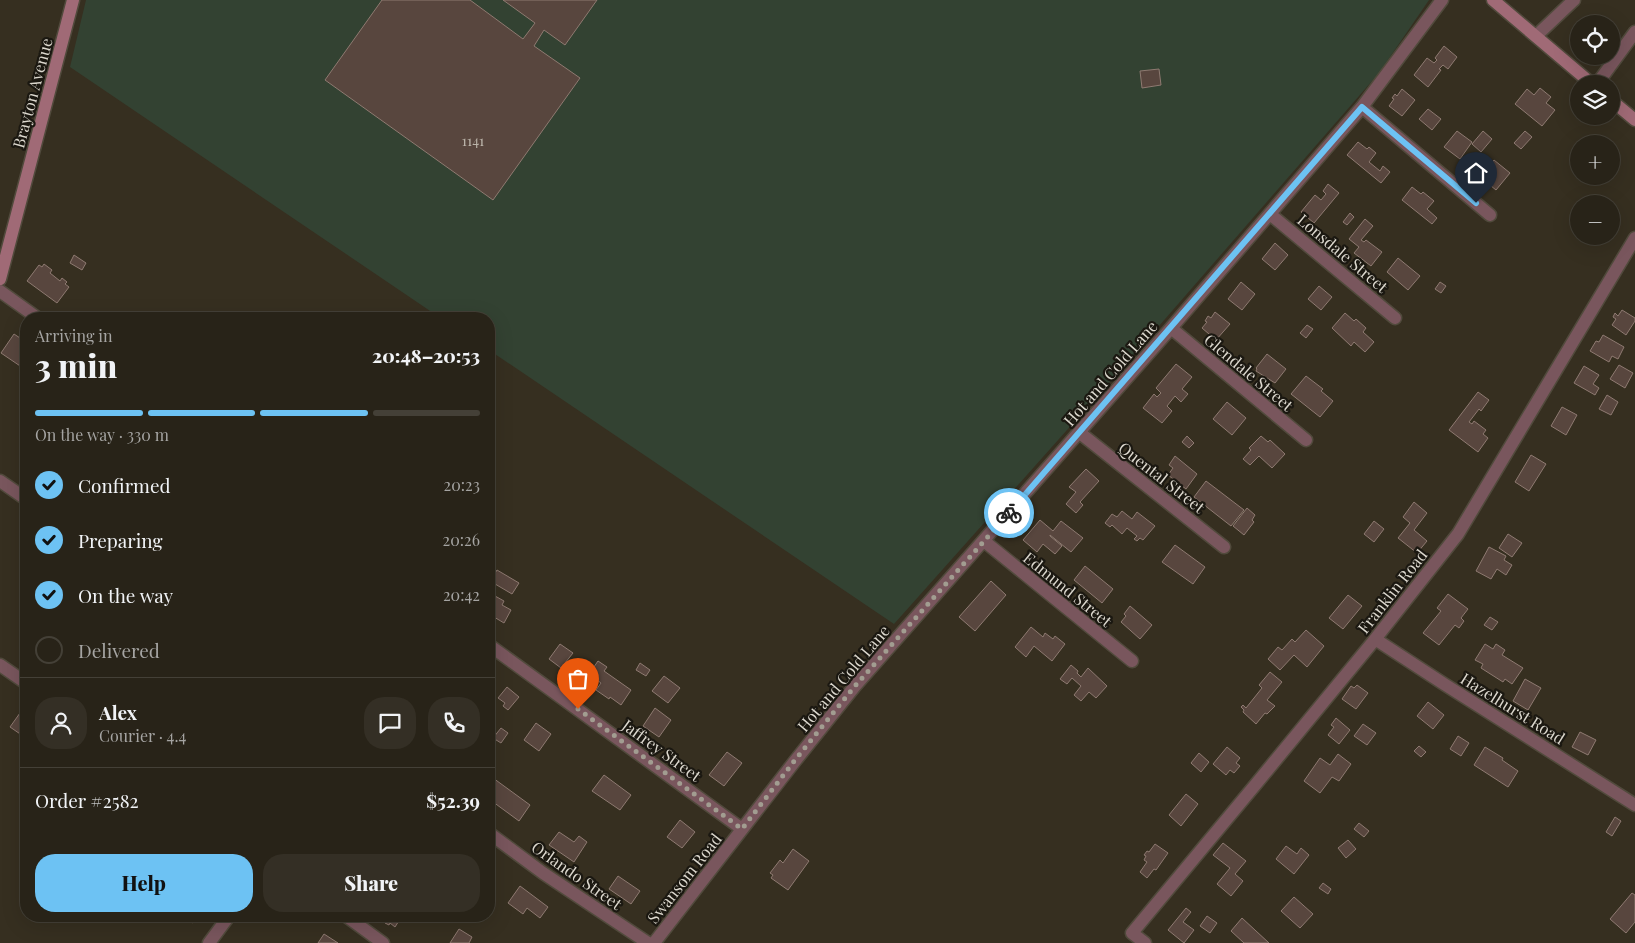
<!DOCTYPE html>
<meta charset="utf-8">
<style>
body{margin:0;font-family:"Playfair Display",serif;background:#342f25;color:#f1f3f6;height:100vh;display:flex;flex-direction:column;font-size:19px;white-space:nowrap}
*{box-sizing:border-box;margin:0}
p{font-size:16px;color:#a5a4a2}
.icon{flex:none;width:28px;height:28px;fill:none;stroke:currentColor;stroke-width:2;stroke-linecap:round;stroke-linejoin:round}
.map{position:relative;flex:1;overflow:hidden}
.panel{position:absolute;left:20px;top:312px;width:475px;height:610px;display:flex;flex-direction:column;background:#282318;border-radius:20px;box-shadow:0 5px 20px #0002,0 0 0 1px #444037}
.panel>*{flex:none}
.tools{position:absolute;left:1570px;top:15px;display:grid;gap:10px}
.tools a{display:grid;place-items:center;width:50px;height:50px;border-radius:50%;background:#282318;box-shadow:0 5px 20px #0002,0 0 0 1px #444037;font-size:25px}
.pin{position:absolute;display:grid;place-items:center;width:42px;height:42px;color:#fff;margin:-51px -21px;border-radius:50% 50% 50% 0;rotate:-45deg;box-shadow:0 0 5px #0007}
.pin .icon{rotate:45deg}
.courier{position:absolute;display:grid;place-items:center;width:50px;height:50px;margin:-25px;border:4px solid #6dc2f3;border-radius:50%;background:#fff;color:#222;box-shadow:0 1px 6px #0007}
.summary em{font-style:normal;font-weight:800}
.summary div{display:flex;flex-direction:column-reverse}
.summary{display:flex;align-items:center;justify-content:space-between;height:85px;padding:0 15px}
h1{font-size:32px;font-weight:800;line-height:38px}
.bar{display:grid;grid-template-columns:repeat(4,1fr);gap:8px 5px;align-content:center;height:60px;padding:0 15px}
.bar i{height:6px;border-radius:4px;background:#444037}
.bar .active{background:#6dc2f3}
.bar p{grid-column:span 4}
.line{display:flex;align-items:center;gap:12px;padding:0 15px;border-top:1px solid #444037}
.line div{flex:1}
.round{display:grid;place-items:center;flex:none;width:52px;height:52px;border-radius:20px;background:#342f25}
ol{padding:0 15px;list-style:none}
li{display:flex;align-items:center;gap:15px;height:55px}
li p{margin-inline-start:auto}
li .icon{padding:5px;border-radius:50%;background:#6dc2f3;color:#111;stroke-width:4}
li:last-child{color:#a5a4a2}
li i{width:28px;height:28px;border:2px solid #444037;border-radius:50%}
.cta{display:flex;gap:10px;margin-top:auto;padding:10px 15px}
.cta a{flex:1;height:58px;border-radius:20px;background:#6dc2f3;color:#111;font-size:20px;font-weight:800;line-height:58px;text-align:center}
.cta a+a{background:#342f25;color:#f1f3f6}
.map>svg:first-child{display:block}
</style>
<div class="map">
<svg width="1635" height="943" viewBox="0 0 1635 943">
<rect width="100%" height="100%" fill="#362f20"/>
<path fill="#334232" d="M86,0H1429L1379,73L1132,357L894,624L489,350V319H442L70,67Z"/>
<path fill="#58463e" stroke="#8e7a71" d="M382,0H470L523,39L535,23L503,0H597L565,45L544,30L534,46L580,78L493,200L325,80Z
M1444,46L1457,57L1448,69L1443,65L1439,69L1441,70L1428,87L1414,75L1427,58L1434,63L1437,60L1435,58Z
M1159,69L1161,85L1142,88L1140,71Z
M1540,88L1551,97L1546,103L1555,110L1542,126L1515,104L1527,89L1534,95Z
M1402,89L1415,100L1402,116L1389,106L1394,99L1392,98L1395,94L1397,96Z
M1428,109L1441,119L1432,130L1419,119Z
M1457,131L1472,142L1460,159L1444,147Z
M1483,131L1492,139L1481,152L1472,144Z
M1525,131L1532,137L1521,149L1514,143Z
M1358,142L1367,149L1369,147L1376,153L1369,162L1380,171L1383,166L1390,172L1381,183L1347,155Z
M1494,160L1510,173L1496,190L1480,177Z
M1328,184L1339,193L1314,223L1301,212L1315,195L1321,200L1326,194L1323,191Z
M1412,187L1421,194L1423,192L1434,201L1427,209L1437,218L1432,224L1402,200Z
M1350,213L1354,217L1347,225L1343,222Z
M1365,219L1373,226L1361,240L1364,242L1366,240L1382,252L1371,266L1354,253L1359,247L1349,239Z
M1275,243L1288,255L1275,270L1262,259Z
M74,255L86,263L82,270L70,263Z
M1398,258L1420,276L1408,290L1387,272Z
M44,264L52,270L50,273L60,281L62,278L67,282L65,284L69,287L57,303L27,281L39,265L42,267Z
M1241,282L1255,294L1242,310L1228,299Z
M1440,282L1446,286L1441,293L1435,289Z
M1319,286L1332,297L1321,310L1308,299Z
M1622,310L1635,318V321L1626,335L1612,325L1616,319L1613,317L1615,313L1618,316Z
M1215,312L1230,324L1216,340L1202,328L1207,322L1205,321L1208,316L1211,318Z
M1345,313L1354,321L1356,319L1366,328L1363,332L1374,342L1365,352L1354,342L1351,346L1332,328Z
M1307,325L1313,329L1306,338L1300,333Z
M14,334L26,342V370L1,353Z
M1603,335L1624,347L1618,359L1612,356L1609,362L1590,351L1596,341L1599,342Z
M1267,354L1286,369L1275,383L1256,371L1257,369L1256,368Z
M1176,364L1192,377L1182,389L1188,394L1181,402L1175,396L1167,406L1172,411L1162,423L1143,408L1154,394L1157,397L1161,393L1156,388Z
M1619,365L1633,373L1625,388L1610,379Z
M1584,366L1599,375L1593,384L1599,388L1595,395L1574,383Z
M1306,376L1323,389L1321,391L1333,401L1320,417L1291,394Z
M1478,392L1489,400L1481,411L1479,409L1469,422L1472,424L1474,421L1486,430L1483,434L1488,438L1478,452L1449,430Z
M1607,395L1618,402L1611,415L1599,409Z
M1227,402L1246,418L1232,435L1213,419Z
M1562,407L1577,415L1566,435L1551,426Z
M1187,436L1194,443L1189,448L1182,442Z
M1261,436L1268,442L1270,440L1285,454L1272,468L1259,456L1250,465L1243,459L1251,450L1249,448Z
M1531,455L1546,464L1529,491L1515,482Z
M1175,456L1197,474L1186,489L1168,475L1173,468L1169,465Z
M1086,469L1099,481L1080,502L1083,505L1076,513L1066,504L1076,492L1069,487Z
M1206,481L1244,510L1231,526L1194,497Z
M1414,502L1427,513L1414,530L1427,541L1417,553L1398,538L1410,523L1403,517Z
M1247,508L1255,515L1252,520L1254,522L1244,535L1233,526Z
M1122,511L1132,519L1137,512L1155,526L1143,540L1140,538L1137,541L1134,539L1137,536L1127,528L1122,534L1112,525L1110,527L1105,523L1112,514L1117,517Z
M1040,520L1053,531L1061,521L1083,538L1071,552L1050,535V536L1062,546L1055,554L1043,544L1037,552L1023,540Z
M1374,521L1384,529L1374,542L1364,534Z
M1508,534L1522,543L1512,557L1499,548Z
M1175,545L1205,567L1193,584L1162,562Z
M1489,547L1506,556L1504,560L1512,565L1506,575L1497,569L1491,579L1476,571Z
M1085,566L1113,589L1102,603L1074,580Z
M497,570L519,583L512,594L490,581Z
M991,581L1006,595L975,631L959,617Z
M1448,594L1468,609L1461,618L1464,621L1459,628L1455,625L1439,645L1423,633L1441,611L1437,608Z
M1348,595L1362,606L1343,629L1329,618Z
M495,596L504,601L502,605L511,610L504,623L489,614V605Z
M1130,606L1152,625L1140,639L1121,622L1126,616L1124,614Z
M1490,617L1498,622L1492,630L1484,625Z
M1031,627L1043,637L1045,633L1053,639L1055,636L1065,644L1052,661L1034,646L1026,657L1015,647Z
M1306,630L1324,646L1307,667L1294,655L1280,670L1268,659L1278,647L1282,650L1292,639L1295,642Z
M560,644L573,653L561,668L549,659Z
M1485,644L1493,649L1496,644L1505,650L1502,655L1523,668L1512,684L1505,679L1503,682L1481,668L1483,664L1475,660Z
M598,661L607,667L604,671L631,690L621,705L610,697L609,699L596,690L601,683L589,674Z
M640,663L650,670L646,676L636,670Z
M1071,665L1078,671L1077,673L1081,677L1088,668L1107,686L1096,698L1089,692L1081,701L1074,695L1081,686L1072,678L1067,684L1060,679Z
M1270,672L1282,682L1267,700L1275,706L1267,714L1265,713L1256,724L1243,712L1244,710L1241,707L1243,705L1246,708L1262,688L1259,685Z
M664,676L680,688L668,703L652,691Z
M1525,679L1541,688L1528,710L1513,701Z
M1357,685L1368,693L1356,709L1342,699L1351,686L1354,688Z
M507,687L519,697L508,710L503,706L505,703L498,698Z
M1428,702L1444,715L1433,729L1417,716Z
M655,708L671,720L659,737L643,726Z
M20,713L26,718V738L10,727Z
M1336,718L1350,730L1339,744L1328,735L1334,727L1331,725Z
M536,723L551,734L539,751L524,740Z
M1363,724L1376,733L1367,745L1354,736Z
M501,728L508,733L501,743L493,738Z
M1580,732L1596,740L1588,755L1572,747Z
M1458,736L1469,743L1461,756L1450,749Z
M1419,746L1426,752L1421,757L1414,751Z
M1227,747L1240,758L1236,763L1240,766L1234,773L1230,770L1226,775L1213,764Z
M1485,747L1503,758L1502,760L1518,771L1508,787L1474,765Z
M727,752L742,763L724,786L709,775Z
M1199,753L1209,762L1201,772L1191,763Z
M1338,754L1351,764L1339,781L1332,777L1320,793L1304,781L1320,758L1330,765Z
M604,775L631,795L620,810L592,791Z
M493,778L530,805L519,821L489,799V784Z
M1186,794L1198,804L1181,826L1169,815Z
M1615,817L1621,821L1612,836L1606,832Z
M680,820L695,832L682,848L667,837Z
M1359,823L1369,831L1364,837L1354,829Z
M559,832L574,842L579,836L587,842L574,862L549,845Z
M1348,840L1356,849L1346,858L1338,848Z
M1223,843L1246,861L1235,874L1243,881L1231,896L1217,884L1230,868L1213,855Z
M1155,844L1168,853L1156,870L1154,869L1147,878L1140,872L1147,862L1144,860L1146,856L1144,855L1147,851L1149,852Z
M1286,846L1297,854L1301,848L1309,855L1294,874L1276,859Z
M793,849L809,861L788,890L771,878L773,875L770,873L780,860L783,863Z
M618,876L640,891L631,904L609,889Z
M1323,883L1331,889L1328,894L1319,888Z
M520,886L548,907L540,918L527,908L523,914L508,903Z
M1632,893L1635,895V922L1626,933L1610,919Z
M1294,897L1313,914L1300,928L1281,911Z
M1186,908L1191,912L1183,922L1194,930L1184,943L1168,930Z
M184,916H198L193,923Z
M381,916H402L395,927L390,923L389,925L385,923L387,920Z
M1207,916L1217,923L1210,933L1200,926Z
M1242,918L1269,943H1244L1231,931Z
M459,929L472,937L469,943H450Z
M324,934L338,943H318Z"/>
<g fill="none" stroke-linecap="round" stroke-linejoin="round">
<g stroke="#514a3c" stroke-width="15">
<path id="minor" d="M1536,36L1574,0
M1597,84L1635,32
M1362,107L1490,215
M1270,214L1395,318
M0,291L39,319
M1171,328L1306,440
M1080,433L1224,547
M0,481L26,499
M984,541L1132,661
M1375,639L1444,684L1635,805
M489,645L742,829
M0,665L26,683
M489,833L543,873L648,943
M346,916L383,943
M209,943L229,916
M654,943L795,761L855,686L1171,328L1362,107L1442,0
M1145,943L1132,933L1256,784L1372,643L1458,534L1635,238"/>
</g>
<g stroke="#514a3c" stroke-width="15">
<path id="secondary" d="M1493,0L1592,84
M1611,100L1635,120
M0,279L73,0"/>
</g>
<use href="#minor" stroke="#79565d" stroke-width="12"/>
<use href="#secondary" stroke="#a06a76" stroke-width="12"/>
</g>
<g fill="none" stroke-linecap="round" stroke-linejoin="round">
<path stroke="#a29d91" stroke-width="5" stroke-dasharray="0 9" d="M578,709L742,829L795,760L855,686L1009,513"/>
<path stroke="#6dc2f3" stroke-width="6" d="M1009,513L1362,107L1476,203"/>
</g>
<g text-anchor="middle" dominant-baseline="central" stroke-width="4.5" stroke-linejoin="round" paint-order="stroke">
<g font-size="14" fill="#bbb4aa">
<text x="473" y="140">1141</text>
</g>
<g font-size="16" fill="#dcd8ce" stroke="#1b1811">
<text transform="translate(32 93) rotate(-75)">Brayton Avenue</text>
<text transform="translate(1343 253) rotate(40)">Lonsdale Street</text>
<text transform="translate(1249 372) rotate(40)">Glendale Street</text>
<text transform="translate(1110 373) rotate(-49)">Hot and Cold Lane</text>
<text transform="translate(1162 477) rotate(38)">Quental Street</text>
<text transform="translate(1068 589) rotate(39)">Edmund Street</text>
<text transform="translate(1392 591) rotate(-52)">Franklin Road</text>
<text transform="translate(843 678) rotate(-50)">Hot and Cold Lane</text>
<text transform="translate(1513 708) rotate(32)">Hazelhurst Road</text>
<text transform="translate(662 750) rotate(36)">Jaffrey Street</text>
<text transform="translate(577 875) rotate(35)">Orlando Street</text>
<text transform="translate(684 878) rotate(-52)">Swansom Road</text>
</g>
</g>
</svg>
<div class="tools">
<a><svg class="icon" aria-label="locate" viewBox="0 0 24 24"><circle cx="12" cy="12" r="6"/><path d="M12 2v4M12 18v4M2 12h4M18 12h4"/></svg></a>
<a><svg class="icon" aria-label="layers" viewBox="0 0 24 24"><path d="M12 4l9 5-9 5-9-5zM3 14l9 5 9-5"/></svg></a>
<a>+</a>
<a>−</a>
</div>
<div class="pin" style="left:578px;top:709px;background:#ea580c"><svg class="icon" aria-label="bag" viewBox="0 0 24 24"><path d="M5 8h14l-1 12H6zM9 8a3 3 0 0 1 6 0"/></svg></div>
<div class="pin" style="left:1476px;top:203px;background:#1f2937"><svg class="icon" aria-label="home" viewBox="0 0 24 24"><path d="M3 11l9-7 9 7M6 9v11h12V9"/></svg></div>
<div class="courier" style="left:1009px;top:513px"><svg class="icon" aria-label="bike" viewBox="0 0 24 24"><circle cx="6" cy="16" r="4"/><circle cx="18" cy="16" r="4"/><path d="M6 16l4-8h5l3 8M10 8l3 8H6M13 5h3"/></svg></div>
<section class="panel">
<div class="summary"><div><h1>3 min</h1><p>Arriving in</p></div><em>20:48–20:53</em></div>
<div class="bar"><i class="active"></i><i class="active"></i><i class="active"></i><i></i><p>On the way · 330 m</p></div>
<ol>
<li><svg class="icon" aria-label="check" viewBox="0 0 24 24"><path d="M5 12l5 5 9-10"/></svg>Confirmed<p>20:23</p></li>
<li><svg class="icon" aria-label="check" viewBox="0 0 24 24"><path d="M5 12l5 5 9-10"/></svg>Preparing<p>20:26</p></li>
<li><svg class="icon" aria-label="check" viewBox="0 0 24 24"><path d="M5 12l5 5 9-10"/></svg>On the way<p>20:42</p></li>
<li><i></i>Delivered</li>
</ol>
<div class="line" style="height:90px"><a class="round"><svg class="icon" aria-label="person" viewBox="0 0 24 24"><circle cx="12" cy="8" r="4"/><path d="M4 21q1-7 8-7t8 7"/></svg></a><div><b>Alex</b><p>Courier · 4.4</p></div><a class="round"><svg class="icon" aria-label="chat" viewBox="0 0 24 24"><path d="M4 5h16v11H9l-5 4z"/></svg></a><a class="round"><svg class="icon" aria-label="phone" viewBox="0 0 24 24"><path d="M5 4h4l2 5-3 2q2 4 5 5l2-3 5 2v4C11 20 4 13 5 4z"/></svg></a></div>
<div class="line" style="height:65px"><div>Order #2582</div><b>$52.39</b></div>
<div class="cta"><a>Help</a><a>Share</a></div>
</section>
</div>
